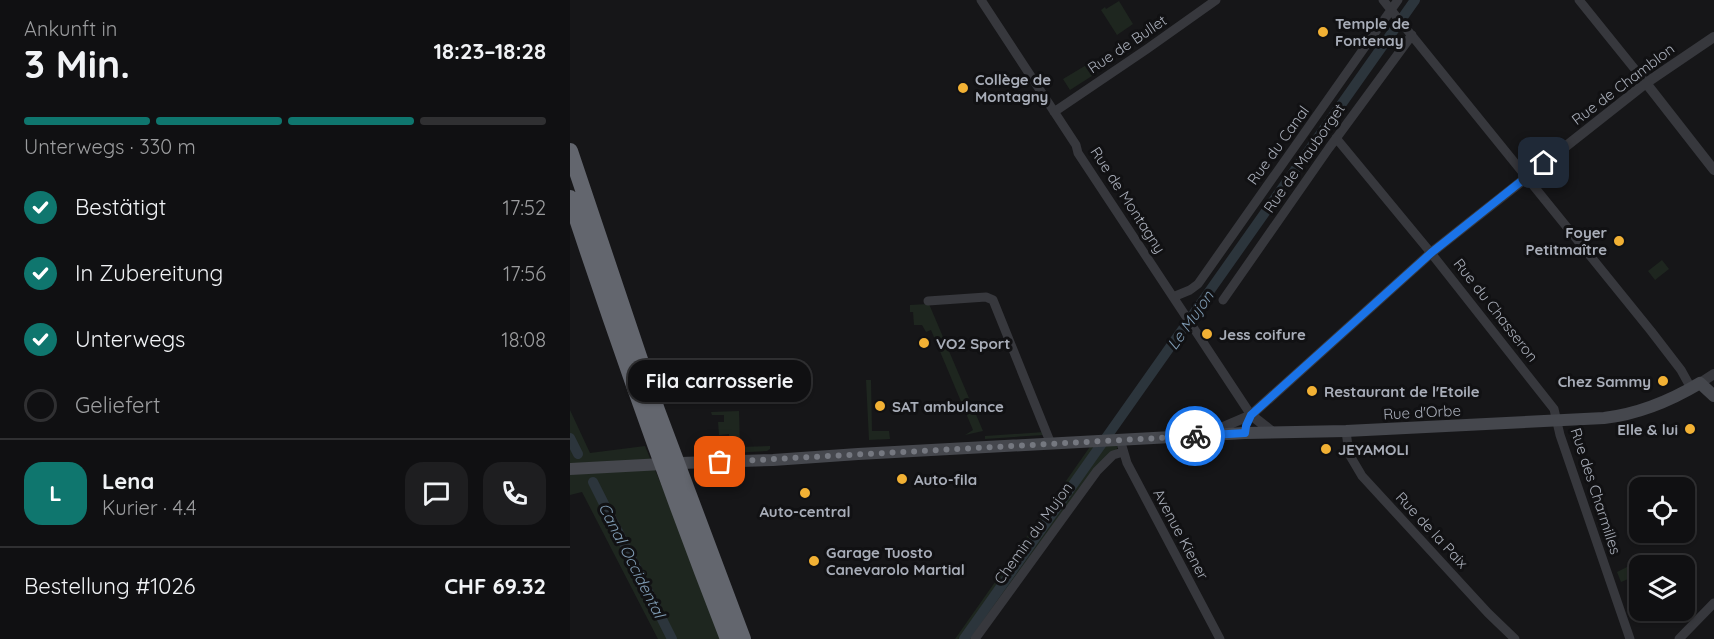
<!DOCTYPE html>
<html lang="de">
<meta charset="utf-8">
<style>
body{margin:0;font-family:Quicksand,sans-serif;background:#1e1e20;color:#f1f3f6;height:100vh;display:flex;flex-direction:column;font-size:22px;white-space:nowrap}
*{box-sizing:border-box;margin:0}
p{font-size:20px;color:#9c9d9f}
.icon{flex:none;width:33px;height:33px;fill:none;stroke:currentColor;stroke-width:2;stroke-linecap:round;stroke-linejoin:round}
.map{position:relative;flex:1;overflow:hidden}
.panel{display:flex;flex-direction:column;background:#101012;width:570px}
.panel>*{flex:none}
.fabs{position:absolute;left:1059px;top:477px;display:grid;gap:12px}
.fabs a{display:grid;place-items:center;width:66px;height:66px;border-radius:12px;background:#101012;box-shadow:0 2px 4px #0004,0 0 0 2px #303032;font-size:30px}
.pin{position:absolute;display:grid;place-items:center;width:51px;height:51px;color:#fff;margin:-26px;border-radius:12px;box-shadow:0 3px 9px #0006}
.courier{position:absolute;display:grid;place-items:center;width:60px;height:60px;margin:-30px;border:4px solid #1a73e8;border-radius:50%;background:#fff;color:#222;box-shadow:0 2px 8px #0007}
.bubble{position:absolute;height:42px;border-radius:18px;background:#101012;box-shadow:0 2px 4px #0004,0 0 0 2px #303032;font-size:20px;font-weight:700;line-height:42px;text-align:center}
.overview em{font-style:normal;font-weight:700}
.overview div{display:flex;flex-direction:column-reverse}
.overview{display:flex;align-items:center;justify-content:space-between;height:102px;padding:0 24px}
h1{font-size:39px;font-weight:700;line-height:45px}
.bar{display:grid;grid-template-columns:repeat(4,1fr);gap:9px 6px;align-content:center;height:72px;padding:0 24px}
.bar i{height:8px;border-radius:4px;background:#303032}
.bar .current{background:#0f766e}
.bar p{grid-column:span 4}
.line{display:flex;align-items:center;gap:15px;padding:0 24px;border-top:2px solid #303032}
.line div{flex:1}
.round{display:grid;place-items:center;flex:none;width:63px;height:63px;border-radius:18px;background:#1e1e20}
ol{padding:0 24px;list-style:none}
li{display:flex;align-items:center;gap:18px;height:66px}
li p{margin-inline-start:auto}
li .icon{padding:6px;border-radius:50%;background:#0f766e;color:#fff;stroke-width:4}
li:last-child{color:#9c9d9f}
li i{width:33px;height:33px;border:3px solid #303032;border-radius:50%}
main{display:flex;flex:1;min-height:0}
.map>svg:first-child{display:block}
</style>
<main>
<section class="panel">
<div class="overview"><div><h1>3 Min.</h1><p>Ankunft in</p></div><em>18:23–18:28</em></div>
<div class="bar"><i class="current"></i><i class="current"></i><i class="current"></i><i></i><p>Unterwegs · 330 m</p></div>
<ol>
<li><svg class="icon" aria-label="check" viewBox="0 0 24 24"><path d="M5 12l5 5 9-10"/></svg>Bestätigt<p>17:52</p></li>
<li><svg class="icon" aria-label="check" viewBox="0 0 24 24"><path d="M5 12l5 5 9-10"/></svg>In Zubereitung<p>17:56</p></li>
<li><svg class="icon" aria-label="check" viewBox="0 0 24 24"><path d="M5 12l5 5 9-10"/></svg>Unterwegs<p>18:08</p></li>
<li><i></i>Geliefert</li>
</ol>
<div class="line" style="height:108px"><b class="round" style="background:#0f766e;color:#fff">L</b><div><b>Lena</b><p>Kurier · 4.4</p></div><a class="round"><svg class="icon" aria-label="chat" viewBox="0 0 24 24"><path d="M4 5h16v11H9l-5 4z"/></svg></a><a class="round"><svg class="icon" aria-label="phone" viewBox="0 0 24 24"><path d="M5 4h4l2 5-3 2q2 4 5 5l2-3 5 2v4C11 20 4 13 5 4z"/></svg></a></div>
<div class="line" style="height:78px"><div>Bestellung #1026</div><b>CHF 69.32</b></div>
</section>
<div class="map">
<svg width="1144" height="639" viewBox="0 0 1144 639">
<rect width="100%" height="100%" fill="#161618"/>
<path fill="#1e261f" d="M549,1L563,24L547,35L531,10L535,7L536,9Z
M518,64L525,74L500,90L493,79Z
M1092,260L1099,269L1085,280L1078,271Z
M359,304L413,431L395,435L403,430L361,330L356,332L352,325H344L343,312H340V305Z
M296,380H301L302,431H319L320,439L299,440Z
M0,410L20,453L75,446L156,639H88L12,492L0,495Z
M169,411L170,447L200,446V449L197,451L142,454L141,452L140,454L134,453L131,446H133V450L159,448V434L149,435L148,422H154V415H142L141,412Z
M474,432L473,435L415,439V436Z
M552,440L543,455L405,639H385L524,441Z
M1059,566L1063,577L1051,582L1047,572Z"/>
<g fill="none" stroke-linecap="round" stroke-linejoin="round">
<path stroke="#2c353c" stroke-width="10" d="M0,438L8,454
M23,482L102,639
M394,639L845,0"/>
<path stroke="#37383d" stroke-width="9" d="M411,0L506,145L508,153L681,415
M813,0L1081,331L1111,370L1121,388
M1009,0L1076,83
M484,112L577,49L646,0
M766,138L861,253L984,409L990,435L1060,639
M603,297L620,290L628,284L828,0
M653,300L759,148L842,35
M358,301L416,297L423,300L481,444
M776,431L779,454L792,476L918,613L945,639
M552,446L557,463L650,639
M405,639L527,471L543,455L553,452
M1109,639L1144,603"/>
<path stroke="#37383d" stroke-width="10" d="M1076,83L1144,170
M1130,383L1144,374
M681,415L704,433
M639,433L681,415L861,253L900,222L1076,83L1144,37"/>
<path stroke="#45474d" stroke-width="12" d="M0,469L111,463L203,460L288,454L675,433L776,431L1034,418C1069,414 1100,401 1130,383L1144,396"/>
<path stroke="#63666e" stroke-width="16" d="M0,151L87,410L173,639
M0,198C49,346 101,493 158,639"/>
</g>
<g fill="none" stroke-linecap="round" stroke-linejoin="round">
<path stroke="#757880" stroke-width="6" stroke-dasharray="0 10.8" d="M150,462L625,436"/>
<path stroke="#1a73e8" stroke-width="8" d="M625,436L675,433L676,426L681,415L861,253L974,163"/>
</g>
<g fill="#f2b134" stroke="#111113" stroke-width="2">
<circle cx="753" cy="32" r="6"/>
<circle cx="393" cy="88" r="6"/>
<circle cx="1049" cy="241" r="6"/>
<circle cx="637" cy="334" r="6"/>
<circle cx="354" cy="343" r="6"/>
<circle cx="1093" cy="381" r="6"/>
<circle cx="742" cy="391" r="6"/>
<circle cx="310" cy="406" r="6"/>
<circle cx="1120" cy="429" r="6"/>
<circle cx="756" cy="449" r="6"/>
<circle cx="332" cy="479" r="6"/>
<circle cx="235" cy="493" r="6"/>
<circle cx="244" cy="561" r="6"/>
</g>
<g text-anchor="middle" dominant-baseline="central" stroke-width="6" stroke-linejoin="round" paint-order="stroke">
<g font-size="15" font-weight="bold" fill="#a8adb8" stroke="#111113" text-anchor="start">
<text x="765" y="23">Temple de<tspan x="765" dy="17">Fontenay</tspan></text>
<text x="405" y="79">Collège de<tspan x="405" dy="17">Montagny</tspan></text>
<text x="1037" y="232" text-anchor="end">Foyer<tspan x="1037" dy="17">Petitmaître</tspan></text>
<text x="649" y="334">Jess coifure</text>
<text x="366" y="343">VO2 Sport</text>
<text x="1081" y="381" text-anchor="end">Chez Sammy</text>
<text x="754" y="391">Restaurant de l'Etoile</text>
<text x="322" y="406">SAT ambulance</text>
<text x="1108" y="429" text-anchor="end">Elle &amp; lui</text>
<text x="768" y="449">JEYAMOLI</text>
<text x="344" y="479">Auto-fila</text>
<text x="235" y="511" text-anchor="middle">Auto-central</text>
<text x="256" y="552">Garage Tuosto<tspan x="256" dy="17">Canevarolo Martial</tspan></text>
</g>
<g font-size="15" fill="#a8adb8" stroke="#111113">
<text transform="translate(557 44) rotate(-34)">Rue de Bullet</text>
<text transform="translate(1053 84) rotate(-37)">Rue de Chamblon</text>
<text transform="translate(708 145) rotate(-54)">Rue du Canal</text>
<text transform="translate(734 158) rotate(-55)">Rue de Mauborget</text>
<text transform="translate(558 200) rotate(57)">Rue de Montagny</text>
<text transform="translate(926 310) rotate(52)">Rue du Chasseron</text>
<text transform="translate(852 412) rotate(-3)">Rue d'Orbe</text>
<text transform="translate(1026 491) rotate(72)">Rue des Charmilles</text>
<text transform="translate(862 530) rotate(47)">Rue de la Paix</text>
<text transform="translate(463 533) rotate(-54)">Chemin du Mujon</text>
<text transform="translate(611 534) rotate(62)">Avenue Kiener</text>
</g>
<g font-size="16" font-style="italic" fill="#7f9bb3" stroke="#111113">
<text transform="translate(620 320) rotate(-55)">Le Mujon</text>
<text transform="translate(62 560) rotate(63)">Canal Occidental</text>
</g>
</g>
</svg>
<div class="fabs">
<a><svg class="icon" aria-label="locate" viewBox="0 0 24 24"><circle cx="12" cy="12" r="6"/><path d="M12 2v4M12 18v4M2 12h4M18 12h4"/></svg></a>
<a><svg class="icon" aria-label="layers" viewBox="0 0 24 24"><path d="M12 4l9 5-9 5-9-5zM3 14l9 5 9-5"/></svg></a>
</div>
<div class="pin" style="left:150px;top:462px;background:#ea580c"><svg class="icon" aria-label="bag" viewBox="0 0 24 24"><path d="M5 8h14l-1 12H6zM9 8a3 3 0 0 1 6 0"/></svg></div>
<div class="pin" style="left:974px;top:163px;background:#1f2937"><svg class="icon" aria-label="home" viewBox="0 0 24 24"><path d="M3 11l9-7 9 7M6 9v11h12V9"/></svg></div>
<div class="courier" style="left:625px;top:436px"><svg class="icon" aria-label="bike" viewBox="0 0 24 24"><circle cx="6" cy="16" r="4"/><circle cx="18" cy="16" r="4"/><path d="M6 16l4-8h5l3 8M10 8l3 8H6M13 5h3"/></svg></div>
<div class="bubble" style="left:58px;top:360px;width:183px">Fila carrosserie</div>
</div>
</main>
